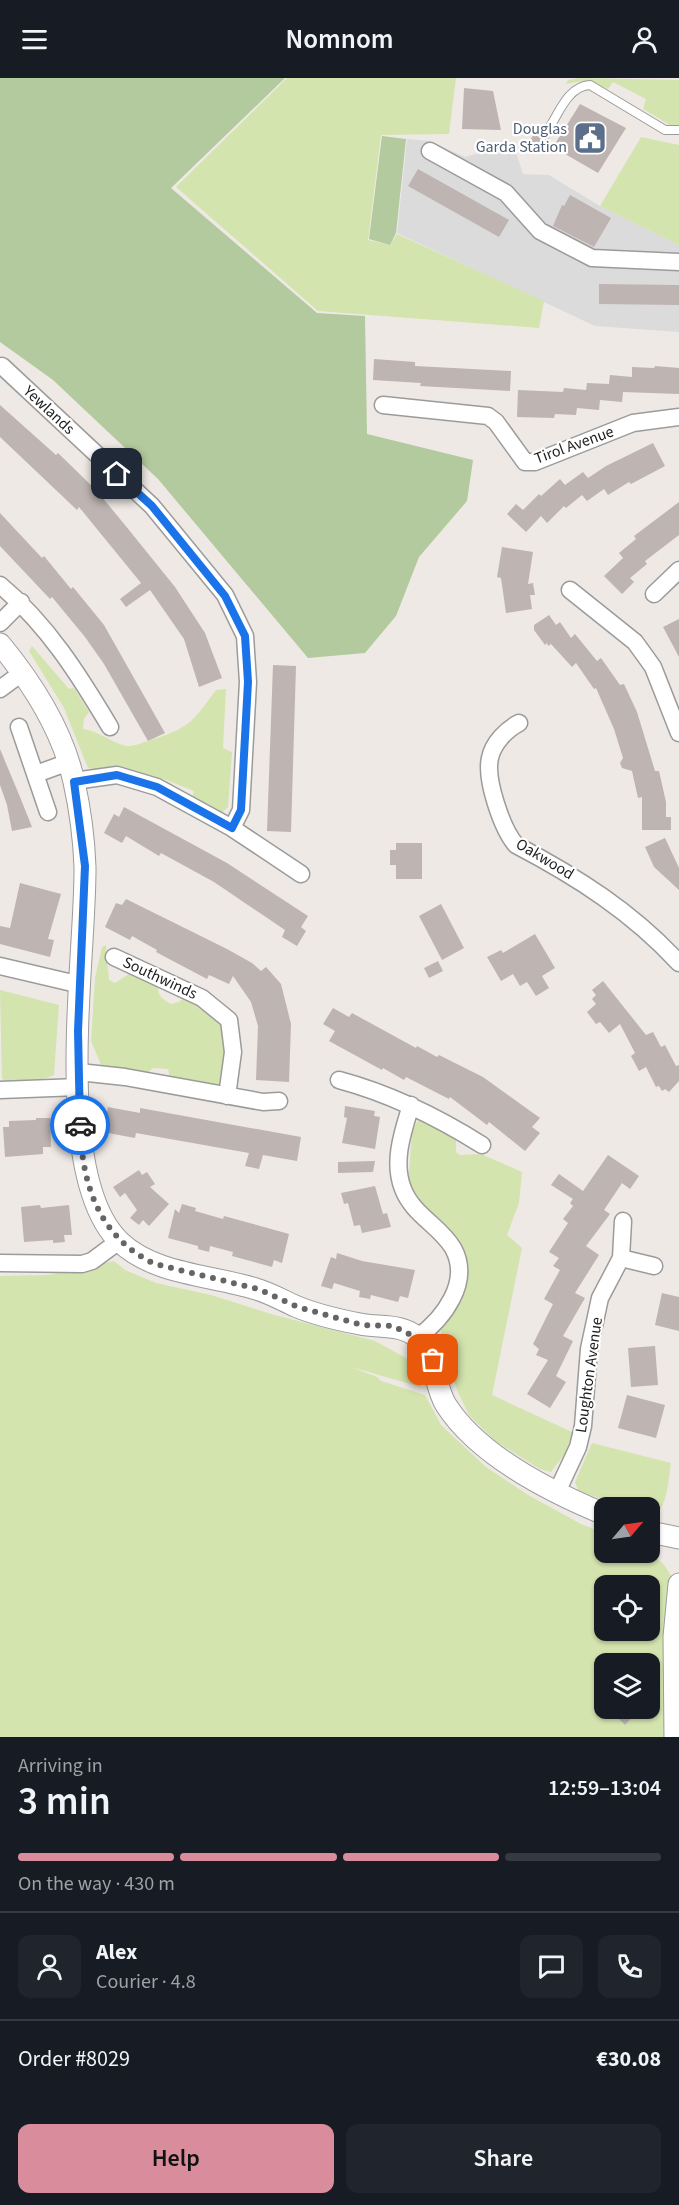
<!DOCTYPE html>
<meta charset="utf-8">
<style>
body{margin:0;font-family:"Source Sans 3",sans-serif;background:#20242c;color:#f1f3f6;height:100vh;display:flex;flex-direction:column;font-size:22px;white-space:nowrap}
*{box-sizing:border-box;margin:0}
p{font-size:20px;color:#9ea1a6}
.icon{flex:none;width:33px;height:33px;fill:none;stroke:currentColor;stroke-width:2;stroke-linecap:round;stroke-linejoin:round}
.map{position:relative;height:1659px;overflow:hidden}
.side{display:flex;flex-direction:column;background:#171b24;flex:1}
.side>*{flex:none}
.needle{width:39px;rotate:61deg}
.tools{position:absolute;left:594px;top:1419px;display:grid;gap:12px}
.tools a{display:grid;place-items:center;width:66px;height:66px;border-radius:12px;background:#171b24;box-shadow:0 2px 4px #0004;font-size:30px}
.pin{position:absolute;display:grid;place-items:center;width:51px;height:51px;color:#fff;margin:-26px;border-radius:12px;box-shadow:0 3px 9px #0006}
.courier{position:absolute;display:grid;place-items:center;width:60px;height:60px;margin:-30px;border:4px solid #1a73e8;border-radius:50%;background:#fff;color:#222;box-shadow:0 2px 8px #0007}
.overview em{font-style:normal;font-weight:600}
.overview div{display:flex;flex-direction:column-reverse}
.overview{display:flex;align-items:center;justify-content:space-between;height:102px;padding:0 18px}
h1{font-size:39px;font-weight:600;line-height:45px}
.bar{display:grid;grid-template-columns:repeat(4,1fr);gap:9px 6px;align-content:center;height:72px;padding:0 18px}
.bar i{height:8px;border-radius:4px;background:#363941}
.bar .on{background:#d98d9c}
.bar p{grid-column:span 4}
.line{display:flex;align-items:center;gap:15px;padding:0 18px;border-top:2px solid #363941}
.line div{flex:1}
.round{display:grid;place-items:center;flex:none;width:63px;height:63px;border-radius:12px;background:#20242c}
.button{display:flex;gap:12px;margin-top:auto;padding:12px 18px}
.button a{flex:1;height:69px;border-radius:12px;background:#d98d9c;color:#111;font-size:24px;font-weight:600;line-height:69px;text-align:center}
.button a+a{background:#20242c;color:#f1f3f6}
header{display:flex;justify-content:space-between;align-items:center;height:78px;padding:0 18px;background:#171b24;font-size:27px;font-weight:600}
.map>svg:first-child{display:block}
</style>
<header><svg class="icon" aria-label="menu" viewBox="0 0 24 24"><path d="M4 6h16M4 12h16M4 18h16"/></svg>Nomnom<svg class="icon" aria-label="person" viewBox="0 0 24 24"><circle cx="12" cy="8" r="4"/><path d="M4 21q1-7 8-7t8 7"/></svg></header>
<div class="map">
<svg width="679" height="1659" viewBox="0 0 679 1659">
<rect width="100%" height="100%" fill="#eee9e5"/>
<path fill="#dcdbdb" d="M407,61L429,63L465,79L513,65L523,96L549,97L600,128L679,167V254L595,248L397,155Z"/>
<path fill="#d3e4ae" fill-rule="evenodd" d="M287,0H456L449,56L381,57L368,162L390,167L397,156L544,223L539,250L318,233L176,109Z
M579,0L679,2V48L670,47L643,31L646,21L613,4L608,11L582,3L566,6L568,2Z
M641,59L679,67V167L600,128Z
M32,568L69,611L74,610L89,634L84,641L83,651C99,653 110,664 126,668C133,669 141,665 148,663C189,650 191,646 216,612L226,611L223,670L232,674L228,729L220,736L192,719L194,713L161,700H145L88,690L64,630L29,573Z
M106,867L109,902L115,905L132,894L152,902L158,909C158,919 163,921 171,926L179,924L184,919L198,924L225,947L227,989L222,1006L215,1008L170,1000L168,991L153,990L146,996L102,989L91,963L95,900L102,869Z
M0,912L59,927L54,997C37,1004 19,1008 2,1001Z
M420,1039L456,1061V1074L460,1077L481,1076L522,1094L519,1125L507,1157L522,1170L492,1317L572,1354L567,1373L551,1394L540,1391L495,1363L469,1337L457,1312L441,1260V1250L460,1217L464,1189L433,1140L408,1109L412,1053Z
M114,1183L125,1192L156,1205L211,1217L271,1236L375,1263L413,1284L421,1309L351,1289L377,1299L381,1303L425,1317L441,1347L486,1389L528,1417L581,1446L604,1455V1474C634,1474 655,1467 671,1498L664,1607L665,1659H0V1198L48,1197ZM604,1508H650V1552H604ZM604,1586H650V1630H604Z
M592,1365L671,1385C668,1404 668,1424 655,1439H650V1430L621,1429L578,1412L575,1404Z"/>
<path fill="#b2ca9d" d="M0,0H285L171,110L317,235L365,238L367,356L473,382L467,423L419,479L396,538L365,575L308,580L158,401L53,302L0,264Z
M382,58L406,61L396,155L390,167L369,161Z"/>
<path fill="#beb4b1" d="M464,10L493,13L501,52L462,51Z
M580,26L626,50L598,95L553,69Z
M537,51L550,59L541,72L529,64Z
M418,91L509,142L499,159L408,108Z
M570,117L611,140L594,169L553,148L562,127L564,128Z
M599,206L679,207V227L599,226Z
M374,281L415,284V288L511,293L510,313L420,308L421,305L373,302Z
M655,288L679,290V316L623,314L622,324L600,322L599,332L577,330L576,337L555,336L554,340L517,339L518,312L563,314L564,310L586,312L587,305L609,306L610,297L632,299V289L654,290Z
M0,327L56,377L58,375L96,412L125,447L175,509L205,555L222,600L199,609L184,561L150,512L126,529L120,521L141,505L79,429L77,432L0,359Z
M653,365L665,388L631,406L629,404L608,417L604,411L587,423L582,417L566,430L564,428L547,445L541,438L526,454L507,436L516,426L523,432L539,416L541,418L560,401L565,407L583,394L588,400L606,388Z
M679,424V457L645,483L647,486L630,500L634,504L622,516L604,498L623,480L619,475L636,461L634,458Z
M0,435L42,480L44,478L71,511L73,509L104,547L165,655L148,663L104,586L85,559L52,519L50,521L0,468Z
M502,469L533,474L528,506L533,505L535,517H530L532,531L506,535L501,500L497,499Z
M549,537L556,547L560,544L571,560L575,556L597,583L601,580L620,607L624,606L637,634L655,693H659L666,724V739H671V752H642V719L638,720L632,693L622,690L620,685L623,680L614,651L596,610L594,611L576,585L572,589L551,566L548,568L547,565L545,567L534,552V547Z
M679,541V579L663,549Z
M273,587L296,588L291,754L267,753Z
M0,671L20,719L32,749L12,753L7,727L0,707Z
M124,729L227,785L308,838L301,849L306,853L297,868L282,859L285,852L214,804L161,775L159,778L126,758L122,765L104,755L114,736L119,739Z
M665,760L679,790V812L654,789L645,769Z
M396,765H422V801H396V787H390V772H396Z
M20,805L61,816L48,861L54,862L50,879L0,866V848L10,850Z
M126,821L227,871L252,885L261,893L266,889L281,906L291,946L289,1004L256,1002L258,948L251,924L233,898L229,906L209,897L207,901L156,874L157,872L132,858L130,862L105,849L116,825L122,827Z
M441,826L464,870L442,882L419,838Z
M535,856L555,890L542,898L549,910L536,918L527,904L520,908L513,896L501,903L487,879L501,872L503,875Z
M438,883L443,893L429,900L424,890Z
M603,903L646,957L653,954L661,969L665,967L676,988L679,987V1003L669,1014L665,1011L662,1013L659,1008L656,1009L646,989L639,993L631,978L635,975L620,946L609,955L600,944L596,946L587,934L596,926L592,921L596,917L592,912Z
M333,930L349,939L352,935L416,970L417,968L437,979L439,977L483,999L540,1040L532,1049L540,1055L525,1073L489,1044L487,1047L450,1019L449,1021L406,999L404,1002L383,990L382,992L329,963L335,953L323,946Z
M345,1028L375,1033L374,1038L380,1039L375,1071L342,1065L347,1040L344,1039Z
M108,1029L140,1035V1030L301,1059L297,1083L263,1077L259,1091L245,1088L249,1075L136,1055L135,1060L103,1054Z
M36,1040H50L51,1069H43V1076L5,1079L3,1049H9V1043L36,1042Z
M608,1077L639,1098L630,1111L622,1105L604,1132L610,1136L586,1168L599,1177L575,1215L585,1220L563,1258L573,1263L556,1298L566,1304L550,1330L527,1316L548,1282L536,1277L539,1271L533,1266L553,1226L544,1221L560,1192L553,1188L559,1180L549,1174L568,1145L563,1141L573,1128L570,1125L573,1121L551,1107L559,1096L583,1113Z
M375,1083L373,1094L338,1095V1084Z
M139,1092L142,1097L147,1094L155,1106L150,1109L169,1126L149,1148L143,1142L139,1147L130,1140L137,1132L125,1115L120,1119L113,1109Z
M375,1108L383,1136L387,1135L391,1149L362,1155L360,1147L354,1148L348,1125L344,1126L341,1115Z
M182,1126L196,1130L195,1133L223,1141L224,1138L289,1156L282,1185L274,1182L272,1189L232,1178L233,1174L210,1168L209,1174L198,1171V1168L168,1160L175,1131L179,1135Z
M40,1127L41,1130L69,1127L72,1157H64L65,1164L53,1165V1162L24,1164L21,1129Z
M337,1175L362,1183L415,1192L408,1220L400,1218L398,1224L371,1217L370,1221L359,1219L360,1213L334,1205L332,1211L321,1208L331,1179L336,1181Z
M662,1215L679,1219V1253L655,1247Z
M655,1268L658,1307L631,1309L628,1270Z
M627,1317L665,1327L656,1360L618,1350Z
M608,1630H641L625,1647Z"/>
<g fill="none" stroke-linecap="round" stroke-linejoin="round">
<g stroke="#9b9b9b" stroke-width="10">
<path id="service" d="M548,52C559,35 568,8 590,7L665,52H679"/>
</g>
<g stroke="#9b9b9b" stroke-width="19">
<path id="minor" d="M430,73L506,115L540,153L592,180L679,184
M2,288L152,428L225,517L245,558L248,604L241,732L232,750
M383,327L488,338L496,344L525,384H535L633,345L679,339
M0,507C47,546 79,597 110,649
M570,512L635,564L653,589L679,655
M654,516L679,492
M0,545L21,524
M0,611L23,594
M519,645C507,651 493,665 490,680C485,701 502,751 516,767C577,799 632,834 679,885
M19,649L48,734
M36,696L69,684
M74,703L117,697L157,709L232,750L301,796
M114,879L202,920L229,942L233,974L227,1018
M0,888L81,907
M79,994L125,999L263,1024L279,1023
M339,1002C391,1016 436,1038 482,1067
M0,1012L79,1009
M411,1027C403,1053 392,1084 403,1111C413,1137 440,1148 453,1170C472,1204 443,1241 417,1260
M621,1180L654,1188
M0,1185L82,1186L92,1183L119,1163
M557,1414L578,1369L583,1348L589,1271L600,1220L621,1180L623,1143"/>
</g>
<g stroke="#9b9b9b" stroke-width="23">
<path id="tertiary" d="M0,566C33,606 63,653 74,704C80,731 84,761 85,789C86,879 51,1098 120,1164C155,1197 212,1197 256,1211C270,1215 282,1222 295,1228C314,1236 339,1242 360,1246C379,1250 401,1245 418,1260C437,1278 433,1306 446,1327C478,1377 551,1414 604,1436
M650,1454L679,1460
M675,1659L674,1559L679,1506"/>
</g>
<use href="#service" stroke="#fff" stroke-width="8"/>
<use href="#minor" stroke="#fff" stroke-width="16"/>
<use href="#tertiary" stroke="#fff" stroke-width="21"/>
</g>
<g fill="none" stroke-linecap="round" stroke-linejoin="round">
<path stroke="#676564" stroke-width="6" stroke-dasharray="0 10.8" d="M80,1047C82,1106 98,1159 155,1186L258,1211L298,1229L362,1247L393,1248L417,1260L433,1282"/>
<path stroke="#1a73e8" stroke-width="8" d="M80,1047L78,953L85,788L74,704L117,697L157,709L232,750L241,732L248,604L245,558L225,518L152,428L117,396"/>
</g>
<defs>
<g id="civic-square" transform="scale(1.725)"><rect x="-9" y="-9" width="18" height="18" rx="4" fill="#5c6f8a" stroke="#fff"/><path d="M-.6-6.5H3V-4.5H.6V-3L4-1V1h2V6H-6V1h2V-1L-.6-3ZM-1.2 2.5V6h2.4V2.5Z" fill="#fff"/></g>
</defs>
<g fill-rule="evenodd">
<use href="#civic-square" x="590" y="60"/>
</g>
<g text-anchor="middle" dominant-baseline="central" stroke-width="4.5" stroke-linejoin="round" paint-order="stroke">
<g font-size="16" fill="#4e5e75" stroke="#fff" text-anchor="end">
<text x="567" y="51">Douglas<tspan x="567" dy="18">Garda Station</tspan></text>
</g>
<g font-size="16" fill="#1e1e1e" stroke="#fff">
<text transform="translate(49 332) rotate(43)">Yewlands</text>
<text transform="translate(574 367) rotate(-20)">Tirol Avenue</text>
<text transform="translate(545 781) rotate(31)">Oakwood</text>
<text transform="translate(160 900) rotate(25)">Southwinds</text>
<text transform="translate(589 1297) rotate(-82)">Loughton Avenue</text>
</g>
</g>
</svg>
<div class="tools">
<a><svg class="needle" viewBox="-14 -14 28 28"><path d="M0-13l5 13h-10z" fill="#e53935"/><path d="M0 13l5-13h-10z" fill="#9ea1a6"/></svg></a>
<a><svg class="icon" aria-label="locate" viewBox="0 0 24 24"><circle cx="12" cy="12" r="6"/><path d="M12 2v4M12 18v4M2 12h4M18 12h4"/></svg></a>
<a><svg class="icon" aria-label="layers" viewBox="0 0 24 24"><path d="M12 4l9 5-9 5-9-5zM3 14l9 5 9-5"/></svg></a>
</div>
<div class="pin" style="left:433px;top:1282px;background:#ea580c"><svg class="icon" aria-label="bag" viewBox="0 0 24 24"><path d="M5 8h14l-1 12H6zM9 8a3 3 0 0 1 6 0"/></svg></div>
<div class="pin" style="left:117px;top:396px;background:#1f2937"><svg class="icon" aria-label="home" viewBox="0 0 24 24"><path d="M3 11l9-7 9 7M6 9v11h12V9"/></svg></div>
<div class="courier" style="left:80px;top:1047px"><svg class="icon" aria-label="car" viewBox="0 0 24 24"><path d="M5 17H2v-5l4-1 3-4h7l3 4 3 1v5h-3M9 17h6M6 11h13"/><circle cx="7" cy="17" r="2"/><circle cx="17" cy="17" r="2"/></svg></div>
</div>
<section class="side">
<div class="overview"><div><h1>3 min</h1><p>Arriving in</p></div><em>12:59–13:04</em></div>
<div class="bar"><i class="on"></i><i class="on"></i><i class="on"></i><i></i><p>On the way · 430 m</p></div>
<div class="line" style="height:108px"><a class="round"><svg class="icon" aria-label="person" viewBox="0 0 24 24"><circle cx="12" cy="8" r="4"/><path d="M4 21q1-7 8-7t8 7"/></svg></a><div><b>Alex</b><p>Courier · 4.8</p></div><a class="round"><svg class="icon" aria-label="chat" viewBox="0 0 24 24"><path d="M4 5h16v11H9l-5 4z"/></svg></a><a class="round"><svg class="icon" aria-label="phone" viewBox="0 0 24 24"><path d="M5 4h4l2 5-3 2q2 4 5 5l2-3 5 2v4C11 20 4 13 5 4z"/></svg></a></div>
<div class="line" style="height:78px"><div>Order #8029</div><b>€30.08</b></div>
<div class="button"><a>Help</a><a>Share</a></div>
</section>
